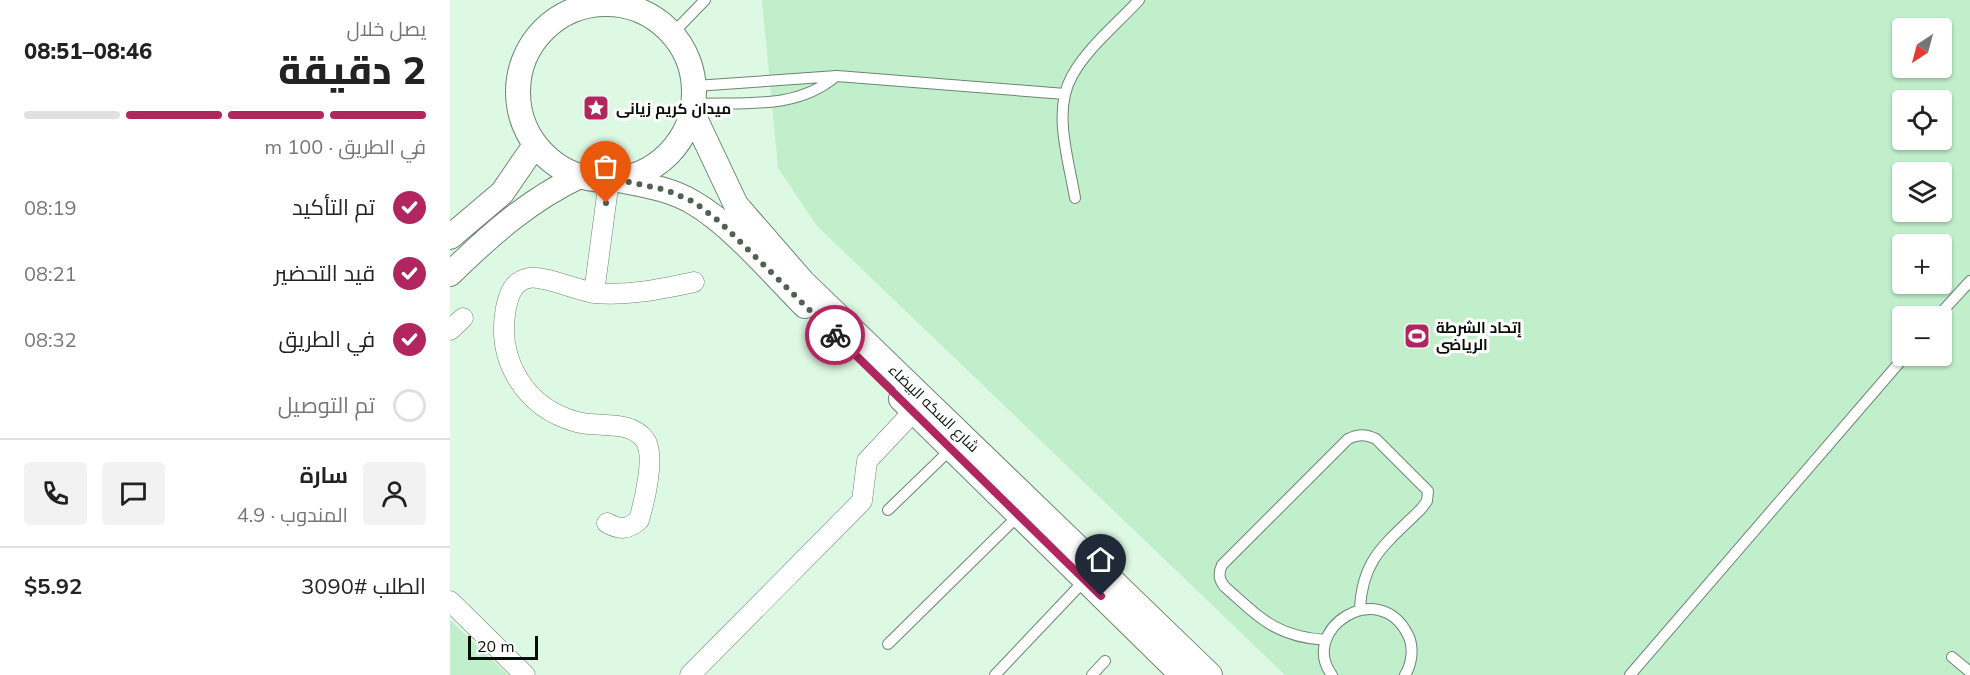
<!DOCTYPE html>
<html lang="ar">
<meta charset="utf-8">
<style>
body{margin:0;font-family:Mulish,Cairo,sans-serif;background:#f2f2f2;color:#222;direction:rtl;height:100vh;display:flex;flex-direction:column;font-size:22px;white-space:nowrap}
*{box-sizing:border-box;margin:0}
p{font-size:20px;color:#767676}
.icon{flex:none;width:33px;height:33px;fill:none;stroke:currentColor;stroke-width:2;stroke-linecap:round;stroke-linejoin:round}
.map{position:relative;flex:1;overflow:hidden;direction:ltr}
.drawer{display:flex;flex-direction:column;background:#fff;width:450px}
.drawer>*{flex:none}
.needle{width:39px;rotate:216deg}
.buttons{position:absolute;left:1442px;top:18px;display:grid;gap:12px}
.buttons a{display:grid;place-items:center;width:60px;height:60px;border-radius:6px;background:#fff;box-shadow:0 2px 4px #0004;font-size:30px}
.scale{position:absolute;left:18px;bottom:15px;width:70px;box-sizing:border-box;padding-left:6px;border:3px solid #060e07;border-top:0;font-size:16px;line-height:21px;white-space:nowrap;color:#060e07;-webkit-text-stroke:4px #fefefe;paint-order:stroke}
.pin{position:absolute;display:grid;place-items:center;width:51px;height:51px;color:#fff;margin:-62px -26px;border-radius:50% 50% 50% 0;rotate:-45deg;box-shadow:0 0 6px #0007}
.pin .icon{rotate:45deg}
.courier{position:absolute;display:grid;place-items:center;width:60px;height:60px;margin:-30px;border:4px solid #b22660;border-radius:50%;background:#fff;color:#222;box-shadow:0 2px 8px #0007}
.headline em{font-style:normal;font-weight:800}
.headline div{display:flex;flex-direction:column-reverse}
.headline{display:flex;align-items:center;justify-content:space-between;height:102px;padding:0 24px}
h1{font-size:39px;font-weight:800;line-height:45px}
.bar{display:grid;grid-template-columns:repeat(4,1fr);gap:9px 6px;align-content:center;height:72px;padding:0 24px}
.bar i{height:8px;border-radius:4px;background:#e0e0e0}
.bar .current{background:#b22660}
.bar p{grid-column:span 4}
.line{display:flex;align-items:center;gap:15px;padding:0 24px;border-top:2px solid #e0e0e0}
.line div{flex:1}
.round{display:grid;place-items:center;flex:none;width:63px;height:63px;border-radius:6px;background:#f2f2f2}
ol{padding:0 24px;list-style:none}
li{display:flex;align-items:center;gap:18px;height:66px}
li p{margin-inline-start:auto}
li .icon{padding:6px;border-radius:50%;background:#b22660;color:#fff;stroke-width:4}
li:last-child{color:#767676}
li i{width:33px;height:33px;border:3px solid #e0e0e0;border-radius:50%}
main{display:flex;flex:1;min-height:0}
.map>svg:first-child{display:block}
</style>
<main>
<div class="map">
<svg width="1520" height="675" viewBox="0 0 1520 675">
<rect width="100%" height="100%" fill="#def9e3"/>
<path fill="#c1efcb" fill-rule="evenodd" d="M312,0H1520V675H835L367,226L328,168ZM1452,28H1491V68H1452ZM1452,100H1491V140H1452ZM1452,172H1491V212H1452ZM1452,244H1491V284H1452ZM1452,316H1491V356H1452Z
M0,620L58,675H0Z"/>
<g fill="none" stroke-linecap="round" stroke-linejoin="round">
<g stroke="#6d8572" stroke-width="12">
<path id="service" d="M223,33L255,0
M245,86L387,76L615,94
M245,104C294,102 347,110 386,76
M625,198C619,161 602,111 622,76C637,48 667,24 689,0
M1488,316L1520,281
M438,510L501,449
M876,640C826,637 810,618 774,586C769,579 768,574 772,565L898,439C909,434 915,434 926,439L978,491L977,501L971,509C937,543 912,558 910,609
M438,644L569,515
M1502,657L1520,672
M545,675L635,580
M642,675L655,661
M882,675C848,630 929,576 958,635C964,647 962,664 955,675
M1180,675L1455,356"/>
</g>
<g stroke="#6d8572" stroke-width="21">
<path id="minor" d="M144,293L159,180
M0,330L13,318
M157,523C170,530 177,530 189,520C194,503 206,455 195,440C180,419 149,428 127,422C75,408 46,360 56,308C59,294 63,281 79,278C92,275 129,291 145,293C179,296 211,289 244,282
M0,601L75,675
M240,675L412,501L417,461L463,412"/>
</g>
<g stroke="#6d8572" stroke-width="26">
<path id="tertiary" d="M68 92a88 88 0 1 1 176 0a88 88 0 1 1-176 0Z
M243,114L286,205L353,282L760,675
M169,180C194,185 221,189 244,203C282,225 323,274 355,306
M0,237L52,193L85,145
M0,274C40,235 79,200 130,176
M451,399L732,675"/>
</g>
<use href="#service" stroke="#fff" stroke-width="10"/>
<use href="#minor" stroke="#fff" stroke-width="20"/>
<use href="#tertiary" stroke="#fff" stroke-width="24"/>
</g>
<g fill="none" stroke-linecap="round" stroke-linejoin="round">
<path stroke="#526054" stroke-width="6" stroke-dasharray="0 10.8" d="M156,203L159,180H169L216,190L244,202L270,222L385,335"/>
<path stroke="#b22660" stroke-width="8" d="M385,335L651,596"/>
</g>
<defs>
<g id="sight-square" transform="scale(1.35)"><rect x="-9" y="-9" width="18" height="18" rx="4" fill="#b22660" stroke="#fefefe"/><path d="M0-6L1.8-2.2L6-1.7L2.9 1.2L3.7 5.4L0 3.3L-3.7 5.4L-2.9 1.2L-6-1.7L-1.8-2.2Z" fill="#fff"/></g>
<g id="stadium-square" transform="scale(1.35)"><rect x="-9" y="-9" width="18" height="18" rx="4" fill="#b22660" stroke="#fefefe"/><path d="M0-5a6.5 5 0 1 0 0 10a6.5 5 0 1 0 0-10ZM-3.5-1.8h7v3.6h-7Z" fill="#fff"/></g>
</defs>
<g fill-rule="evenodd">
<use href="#sight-square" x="146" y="108"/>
<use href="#stadium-square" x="967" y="336"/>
</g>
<g text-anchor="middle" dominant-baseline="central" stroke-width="6" stroke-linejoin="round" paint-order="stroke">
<g font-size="15" font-weight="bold" fill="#060e07" stroke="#fefefe" text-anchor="start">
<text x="166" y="108">ميدان كريم زيانى</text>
<text x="986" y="327">إتحاد الشرطة<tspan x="986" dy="17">الرياضى</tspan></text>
</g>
<g font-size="15" fill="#060e07" stroke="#fefefe">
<text transform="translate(484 408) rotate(44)">شارع السكه البيضاء</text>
</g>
</g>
</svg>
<div class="buttons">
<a><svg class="needle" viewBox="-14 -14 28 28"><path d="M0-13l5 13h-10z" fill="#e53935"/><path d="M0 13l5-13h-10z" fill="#767676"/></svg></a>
<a><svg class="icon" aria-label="locate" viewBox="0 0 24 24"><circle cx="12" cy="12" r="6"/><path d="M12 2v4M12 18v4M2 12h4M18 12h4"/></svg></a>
<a><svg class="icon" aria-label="layers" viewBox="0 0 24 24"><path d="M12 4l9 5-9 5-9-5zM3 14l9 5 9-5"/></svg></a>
<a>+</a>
<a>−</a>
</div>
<div class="scale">20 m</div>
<div class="pin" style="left:156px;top:203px;background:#ea580c"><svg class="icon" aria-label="bag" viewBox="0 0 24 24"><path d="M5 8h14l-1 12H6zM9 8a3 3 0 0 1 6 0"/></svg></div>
<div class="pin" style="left:651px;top:596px;background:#1f2937"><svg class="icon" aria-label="home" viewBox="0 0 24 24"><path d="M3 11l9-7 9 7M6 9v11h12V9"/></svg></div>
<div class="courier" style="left:385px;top:335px"><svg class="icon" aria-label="bike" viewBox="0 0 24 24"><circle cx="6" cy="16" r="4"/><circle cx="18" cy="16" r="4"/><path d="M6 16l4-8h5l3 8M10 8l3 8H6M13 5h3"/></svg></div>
</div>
<section class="drawer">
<div class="headline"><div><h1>2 دقيقة</h1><p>يصل خلال</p></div><em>08:46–08:51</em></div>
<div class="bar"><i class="current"></i><i class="current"></i><i class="current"></i><i></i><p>في الطريق · 100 m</p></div>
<ol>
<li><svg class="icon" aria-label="check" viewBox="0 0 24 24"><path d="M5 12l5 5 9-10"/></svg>تم التأكيد<p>08:19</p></li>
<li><svg class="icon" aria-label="check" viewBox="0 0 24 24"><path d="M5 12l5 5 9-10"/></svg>قيد التحضير<p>08:21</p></li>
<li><svg class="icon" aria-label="check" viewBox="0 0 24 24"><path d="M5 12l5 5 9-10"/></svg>في الطريق<p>08:32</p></li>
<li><i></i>تم التوصيل</li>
</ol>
<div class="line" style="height:108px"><a class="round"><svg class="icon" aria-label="person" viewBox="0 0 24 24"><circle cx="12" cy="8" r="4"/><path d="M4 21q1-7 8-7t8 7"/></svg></a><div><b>سارة</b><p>المندوب · 4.9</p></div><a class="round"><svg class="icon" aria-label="chat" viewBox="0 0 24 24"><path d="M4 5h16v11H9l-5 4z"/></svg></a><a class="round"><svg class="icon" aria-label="phone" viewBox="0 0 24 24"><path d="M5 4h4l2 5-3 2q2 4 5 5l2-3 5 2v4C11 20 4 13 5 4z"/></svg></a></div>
<div class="line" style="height:78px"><div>الطلب #3090</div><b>$5.92</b></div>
</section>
</main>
